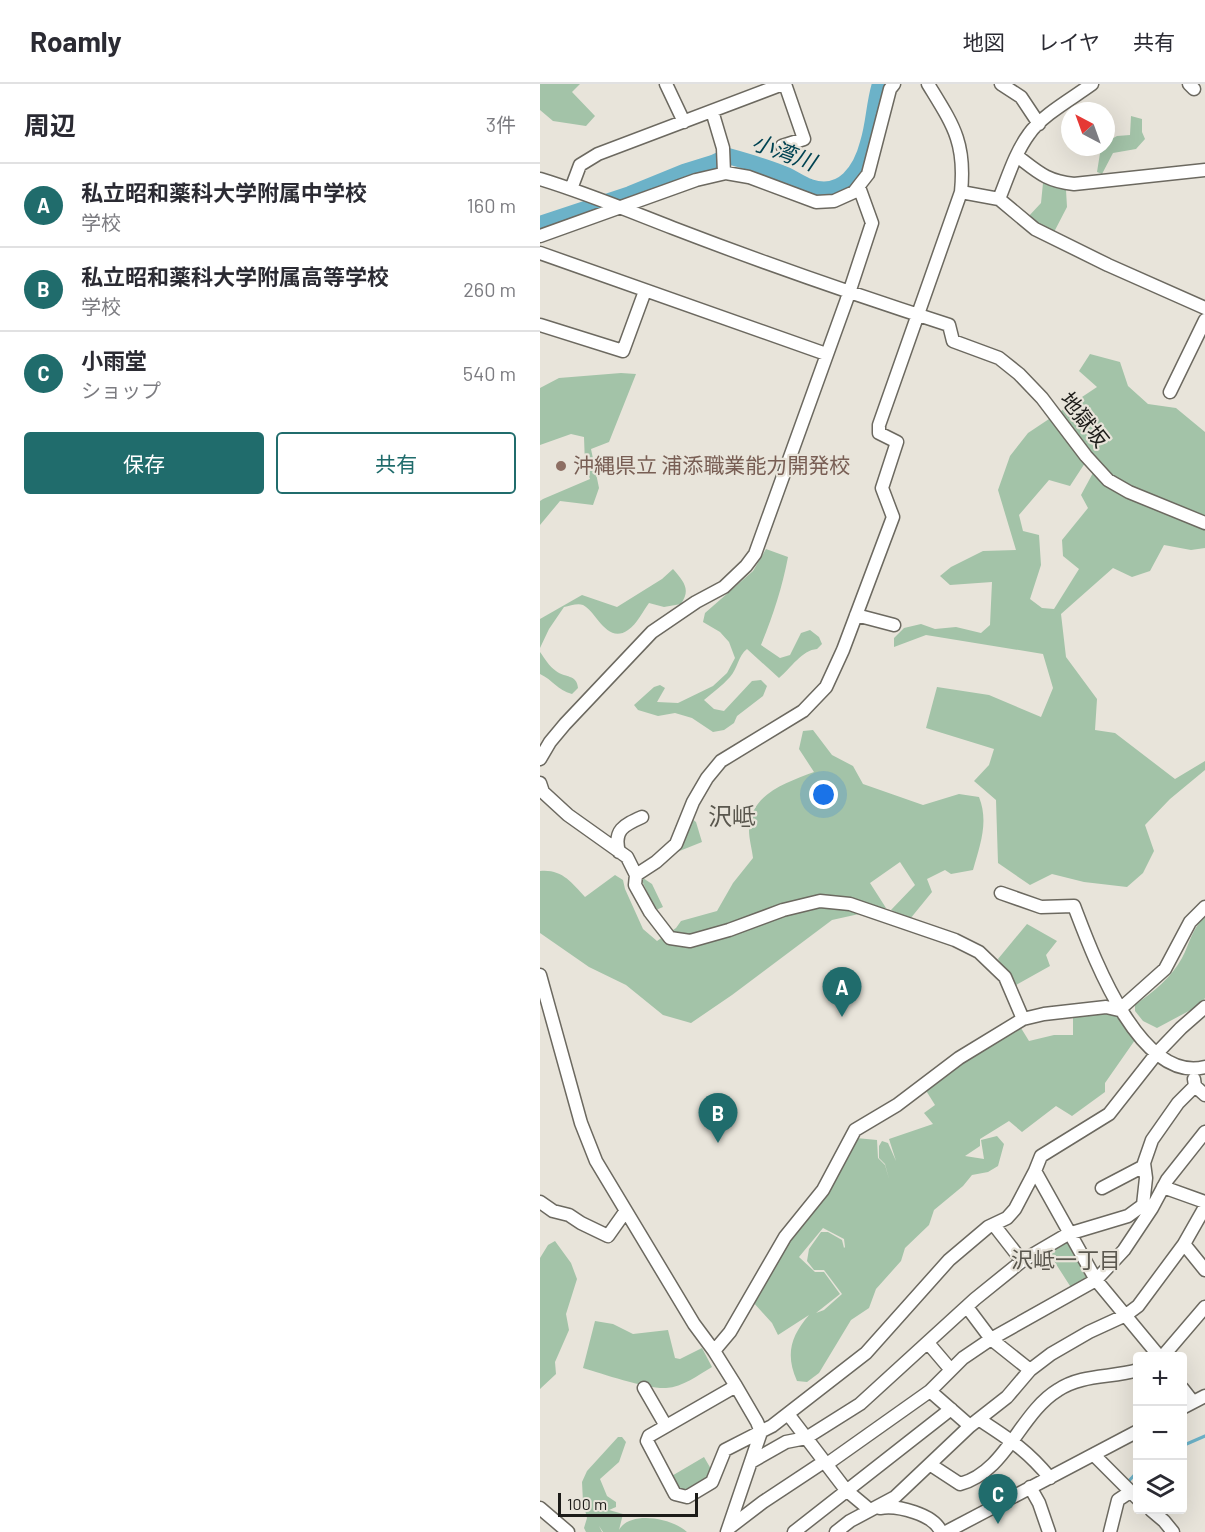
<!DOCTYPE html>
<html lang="ja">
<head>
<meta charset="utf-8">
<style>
  :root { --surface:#fff; --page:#f7f7f7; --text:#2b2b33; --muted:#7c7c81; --line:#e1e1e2; --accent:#206c6c }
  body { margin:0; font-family:Barlow,"Noto Sans JP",sans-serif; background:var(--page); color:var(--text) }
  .controls { position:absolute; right:18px; bottom:18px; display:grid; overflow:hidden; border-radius:6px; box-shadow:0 6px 24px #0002 }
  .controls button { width:54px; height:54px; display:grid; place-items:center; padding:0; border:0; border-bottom:2px solid var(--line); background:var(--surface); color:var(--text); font:30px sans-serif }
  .compass { position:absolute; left:521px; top:18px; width:54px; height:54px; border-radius:50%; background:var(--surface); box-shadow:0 6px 24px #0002; rotate:319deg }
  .scale { position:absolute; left:18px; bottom:15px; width:140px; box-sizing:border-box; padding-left:6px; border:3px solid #1c1b18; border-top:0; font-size:16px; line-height:21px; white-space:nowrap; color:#1c1b18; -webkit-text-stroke:4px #e8e4da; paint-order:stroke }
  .you { position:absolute; left:284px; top:711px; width:21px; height:21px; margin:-15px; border:4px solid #fff; border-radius:50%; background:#1a73e8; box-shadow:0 0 0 9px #1a73e833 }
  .badge { display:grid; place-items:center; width:39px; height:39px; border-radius:50%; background:var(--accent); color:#fff; font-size:20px; font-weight:700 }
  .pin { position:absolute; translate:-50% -50px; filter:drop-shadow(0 2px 3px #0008) }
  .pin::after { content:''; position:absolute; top:32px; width:21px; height:18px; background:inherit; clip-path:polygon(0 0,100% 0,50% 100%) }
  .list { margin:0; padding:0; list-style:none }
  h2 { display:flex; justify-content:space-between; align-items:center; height:78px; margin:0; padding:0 24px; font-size:26px }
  h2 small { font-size:20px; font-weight:400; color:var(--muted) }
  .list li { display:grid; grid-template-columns:39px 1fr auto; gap:18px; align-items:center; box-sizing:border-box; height:84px; padding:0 24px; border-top:2px solid var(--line) }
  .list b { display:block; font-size:22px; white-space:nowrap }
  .list p { margin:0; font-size:20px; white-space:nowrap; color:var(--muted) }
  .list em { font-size:20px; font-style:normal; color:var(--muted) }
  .actions { display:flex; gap:12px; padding:18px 24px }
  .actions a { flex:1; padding:14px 0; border:2px solid var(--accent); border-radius:6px; text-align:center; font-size:21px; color:var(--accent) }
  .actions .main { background:var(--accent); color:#fff }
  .icon { flex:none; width:33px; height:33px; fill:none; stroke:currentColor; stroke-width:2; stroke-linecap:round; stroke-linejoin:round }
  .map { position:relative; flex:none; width:665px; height:1448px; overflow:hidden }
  header { display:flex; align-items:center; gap:36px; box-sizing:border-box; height:84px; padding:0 30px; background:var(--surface); border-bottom:2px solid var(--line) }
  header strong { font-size:28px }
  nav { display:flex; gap:33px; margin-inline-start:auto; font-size:21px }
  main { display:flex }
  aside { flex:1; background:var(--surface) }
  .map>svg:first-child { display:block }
</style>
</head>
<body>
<header>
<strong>Roamly</strong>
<nav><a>地図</a><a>レイヤ</a><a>共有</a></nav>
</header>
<main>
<aside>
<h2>周辺<small>3件</small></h2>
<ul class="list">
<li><span class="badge">A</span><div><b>私立昭和薬科大学附属中学校</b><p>学校</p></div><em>160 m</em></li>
<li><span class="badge">B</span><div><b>私立昭和薬科大学附属高等学校</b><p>学校</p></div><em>260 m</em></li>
<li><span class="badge">C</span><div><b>小雨堂</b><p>ショップ</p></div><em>540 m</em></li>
</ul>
<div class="actions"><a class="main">保存</a><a>共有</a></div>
</aside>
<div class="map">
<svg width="665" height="1448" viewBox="0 0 665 1448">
  <rect width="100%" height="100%" fill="#e8e4da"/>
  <path fill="#a3c3a8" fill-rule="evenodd" d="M0 0H40L32 8 55 32 46 42 13 37 0 26Z
    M591 32 602 35V48L605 55 596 65 573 69 562 90 557 88 561 63H566V58L577 52 590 51Z
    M503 99 526 106 527 123 513 150 497 142 488 133 501 119Z
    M550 270 580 278 588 302 608 320 636 324 665 348V464L651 466 624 461 610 487 592 493 573 484 521 530 526 573 557 615 555 646 575 649 635 695 665 677V686L630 715 605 741 614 767 603 789 587 803 544 798 512 790 490 801 458 779 456 716 434 697 449 681 454 665 386 644 397 603 449 611 501 633 513 604 503 570 386 551 354 563V554L364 544 381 540 395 545 416 543 441 549 450 541 452 498 410 501 400 492 411 483 443 467 476 466 458 406 470 372 488 349 557 303 539 287ZM545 379 554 387 541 411 548 424 522 456 523 472 539 485 514 525 502 524 490 515 501 481 499 451 483 447 479 431 509 396 530 402Z
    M81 289 96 290 69 358 51 365 59 404 53 421 20 417 0 441V417L3 415 50 395 45 381 44 353 31 350 0 361V304L19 294Z
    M226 465 248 473C242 504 233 532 221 561L240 574 250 571 261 549 270 546 279 553 282 560 277 565C262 566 251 584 239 594L207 565C198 572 198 584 190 593 182 602 172 609 164 616L174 625 184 627 212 597 221 596 227 602 223 612 197 632 194 639 184 646 173 648 152 634 135 629 118 632 98 626 94 621 114 603 120 601 125 604 117 618 138 619 173 602 187 589 195 574 189 558 180 548 163 538 165 529 213 487Z
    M133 485C144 498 151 505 141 520L124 523 109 519C103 527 97 540 88 546 67 561 56 527 43 521 37 519 30 522 24 523L9 545 0 564V535L42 511 77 523 122 495Z
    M0 568C5 575 9 582 16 587 25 594 37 590 38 604L32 610C17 606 13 596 0 590Z
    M273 646 292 671 313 682 323 700 383 721 419 710 439 713C449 738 440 761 433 786L411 790 405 786 387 795 392 808 370 835 351 826 375 801 360 778 330 799 346 824 292 836 192 911 151 939 123 931 86 901 49 883 0 849V787C22 785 31 798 45 813L75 791 83 796 85 805 103 845 117 857 136 844 141 837 177 827 193 799 213 774C212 765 209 755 209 746 210 710 245 699 274 688L259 665 263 647Z
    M152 735 156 738 162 758 137 768Z
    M103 794 112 800 123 823 116 826 102 797Z
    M665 833V914L660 921 617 944 603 937 595 927V921C613 908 631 894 642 874 650 859 652 844 665 833Z
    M487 840 517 857 506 871 510 882 476 901 458 875Z
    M556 928 577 931 595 956 565 999V1008L532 1032 516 1022 482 1048 469 1037 440 1055V1062L425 1072 444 1075 441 1056 457 1052 464 1060 458 1082 448 1088 432 1091 423 1102 394 1126 389 1141 365 1164 361 1177 336 1205 329 1224 311 1236 279 1289 267 1298 257 1297C245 1270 251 1252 269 1231L238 1251 232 1239 213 1218 229 1185 316 1054 337 1056 338 1074 345 1081 349 1095 345 1080 339 1074V1062L342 1057 348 1059 356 1077 349 1055 393 1040 384 1029 395 1021 385 1005 453 956 481 944 489 957 514 951H533V931ZM283 1144 304 1155 305 1163 304 1164 302 1156 288 1148H281L269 1165 267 1177 274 1186H284L302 1210 284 1226 276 1229 300 1210 284 1188H275L259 1173Z
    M527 1155 547 1188 546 1196 532 1205 507 1166Z
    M15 1157 31 1179 37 1195 26 1230 29 1246 15 1278 16 1290 0 1305V1174L8 1161Z
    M55 1237 73 1240 93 1250 128 1246 135 1274 140 1275 162 1264 172 1283C158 1291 143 1303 126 1304 107 1305 63 1290 43 1284Z
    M78 1353H82L86 1358 79 1378 60 1395 67 1412 76 1418V1423L69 1426 83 1430 79 1446C90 1426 132 1434 147 1448H63L59 1442 62 1448H46L44 1444 47 1434 43 1418 42 1398 47 1387Z
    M164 1373 171 1385 167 1395 144 1408 137 1405 130 1393Z"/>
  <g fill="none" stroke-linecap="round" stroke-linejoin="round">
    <path stroke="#6cb2c8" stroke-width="3" d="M642 1362 665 1352
      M587 1399 598 1387"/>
    <path stroke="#6cb2c8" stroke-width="16" d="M0 140 90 110 144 88 173 79 188 72C206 77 224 82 241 89 251 92 260 100 270 103 303 114 321 86 328 59 334 40 334 19 340 0"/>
    <defs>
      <path id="minor" d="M126 0 144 38
        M461 0 481 13 499 40
        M649 0 654 5
        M172 27 183 64 184 89
        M242 62 264 55 245 0
        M477 72C498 88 506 97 534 100L665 86
        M0 95C46 109 89 127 133 144 224 179 316 211 409 241L413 257 459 274 479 290 502 314 546 372 568 396 589 408 665 439
        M31 105 40 81 58 70 243 0
        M421 108 459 115 495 145 568 181 665 224
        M459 115C468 93 475 69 489 50 502 31 533 14 552 0
        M0 152 156 96 186 89 209 93 276 118 294 117 314 108 328 90 350 5 354 0
        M0 169 286 270
        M0 241 83 267 105 207
        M630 308 665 236
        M316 531 354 541
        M0 675 10 658 25 640 112 548 156 518 184 503 206 482 215 470 307 215 332 139 319 103
        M0 699 3 708 28 731 87 773 96 791 95 801 110 828 130 854 150 857 189 846 243 826 280 817 310 820 415 856 439 868 465 893 483 935
        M79 768C73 746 84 741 102 733
        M96 791 116 778 136 760 153 718 167 694 181 677 263 627 286 603 303 566 353 433 342 404 357 358 339 349V341L421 108C426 58 413 41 388 0
        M461 809 501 823 534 822C552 869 599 1000 665 983
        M0 891 41 1039 56 1077 154 1240 174 1267 196 1302 217 1338 221 1348 187 1448
        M579 926 625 885 650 838 665 823
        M654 995 655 1002 665 1011
        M623 1103 665 1118
        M562 1104 604 1082
        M0 1118 13 1127 29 1131 41 1139 68 1152 85 1128
        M454 1141 482 1177
        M644 1160 665 1186
        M427 1223 451 1255 490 1286
        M388 1259 411 1286
        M174 1267 190 1248 245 1153 283 1106 315 1046 357 1021 419 974 483 935 504 930 566 923 579 926
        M619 1272 556 1196 495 1087 501 1072 569 1030 617 969 641 944 665 923
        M623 1272 665 1223
        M196 1302 109 1352 107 1357 135 1410 147 1413 172 1398 185 1366 232 1342 326 1269 409 1176 448 1143 467 1134 475 1125 495 1087
        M104 1304 126 1342
        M642 1304 653 1318
        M390 1307 430 1342
        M642 1324 665 1312
        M248 1330 306 1406 330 1426
        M440 1336C469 1355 487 1366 510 1394
        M554 1371 598 1415
        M211 1378 246 1358 266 1354 320 1320 435 1215 482 1177 528 1150 588 1132 603 1121 606 1094 604 1079 612 1056 638 1019 655 1002
        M287 1380 390 1307 423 1274 451 1255 556 1196 584 1166 612 1124 627 1096 665 1048
        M391 1381 420 1400C466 1388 480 1329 518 1306 542 1290 571 1294 598 1286
        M490 1403 499 1419 509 1448
        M0 1424 28 1448
        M340 1424C357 1421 394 1430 401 1448
        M611 1426 624 1437 633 1448
        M189 1444 223 1418 285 1377
        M254 1448 411 1325
        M296 1448 310 1437 355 1413 430 1342 467 1313 490 1286 511 1270 549 1248 586 1231 598 1222 644 1160 665 1123
        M406 1448 598 1347
        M570 1448 578 1416 590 1408"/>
    </defs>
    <use href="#minor" stroke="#6c6960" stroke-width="15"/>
    <use href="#minor" stroke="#fff" stroke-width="12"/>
  </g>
  <circle fill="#8d6e63" stroke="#e8e4da" stroke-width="2" cx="21" cy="382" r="6"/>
  <g text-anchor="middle" stroke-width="4.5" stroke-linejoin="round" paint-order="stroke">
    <g font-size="21" fill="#1c1b18" stroke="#e8e4da">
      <text transform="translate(544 336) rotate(52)" y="7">地獄坂</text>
    </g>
    <g font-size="21" fill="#785e54" stroke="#e8e4da" text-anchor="start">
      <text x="33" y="389">沖縄県立 浦添職業能力開発校</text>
    </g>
    <g font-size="22" font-style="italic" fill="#004352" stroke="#e8e4da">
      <text transform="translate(244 68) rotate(20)" y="8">小湾川</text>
    </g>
    <g font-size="22" fill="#5a574e" stroke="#e8e4da">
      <text x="526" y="1184">沢岻一丁目</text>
    </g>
    <g font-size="24" fill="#5a574e" stroke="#e8e4da">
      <text x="192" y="741">沢岻</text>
    </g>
  </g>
</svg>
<div class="controls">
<button>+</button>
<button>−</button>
<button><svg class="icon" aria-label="layers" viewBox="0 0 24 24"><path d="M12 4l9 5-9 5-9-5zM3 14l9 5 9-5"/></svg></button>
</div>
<svg class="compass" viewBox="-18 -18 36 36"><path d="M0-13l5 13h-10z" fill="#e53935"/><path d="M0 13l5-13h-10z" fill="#7c7c81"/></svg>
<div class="scale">100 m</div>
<div class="you"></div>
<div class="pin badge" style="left:302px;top:933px">A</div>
<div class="pin badge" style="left:178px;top:1059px">B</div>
<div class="pin badge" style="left:458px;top:1440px">C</div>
</div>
</main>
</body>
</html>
